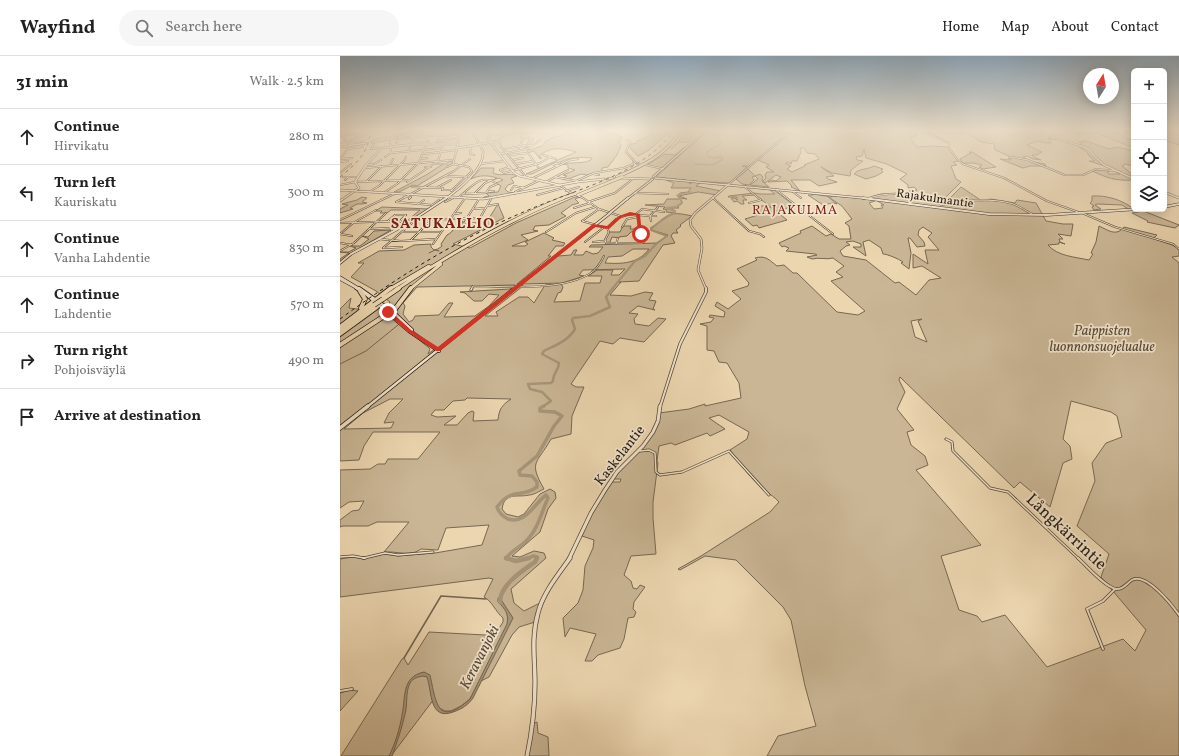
<!DOCTYPE html>
<html lang="en">
<head>
<meta charset="utf-8">
<style>
  :root { --surface:#fff; --page:#f6f6f6; --text:#222; --muted:#767676; --line:#e0e0e0 }
  body { margin:0; font-family:Vollkorn,serif; background:var(--page); color:var(--text) }
  .controls { position:absolute; right:12px; top:12px; display:grid; overflow:hidden; border-radius:6px; box-shadow:0 2px 10px #0003 }
  .controls button { width:36px; height:36px; display:grid; place-items:center; padding:0; border:0; border-bottom:1px solid var(--line); background:var(--surface); color:var(--text); font:20px sans-serif }
  .compass { position:absolute; left:743px; top:12px; width:36px; height:36px; border-radius:50%; background:var(--surface); box-shadow:0 2px 10px #0003; rotate:11deg }
  .stop { position:absolute; width:12px; height:12px; margin:-9px; border:3px solid #d93025; border-radius:50%; background:#fff }
  .stop.end { background:#d93025; border-color:#fff; box-shadow:0 1px 4px #0008 }
  .list { margin:0; padding:0; list-style:none }
  h2 { display:flex; justify-content:space-between; align-items:center; height:52px; margin:0; padding:0 16px; font-size:17px }
  h2 small { font-size:13px; font-weight:400; color:var(--muted) }
  .list li { display:grid; grid-template-columns:26px 1fr auto; gap:12px; align-items:center; box-sizing:border-box; height:56px; padding:0 16px; border-top:1px solid var(--line) }
  .list b { display:block; font-size:15px; white-space:nowrap }
  .list p { margin:0; font-size:13px; white-space:nowrap; color:var(--muted) }
  .list em { font-size:13px; font-style:normal; color:var(--muted) }
  .icon { flex:none; width:22px; height:22px; fill:none; stroke:currentColor; stroke-width:2; stroke-linecap:round; stroke-linejoin:round }
  .map { position:relative; flex:none; width:839px; height:700px; overflow:hidden }
  header { display:flex; align-items:center; gap:24px; box-sizing:border-box; height:56px; padding:0 20px; background:var(--surface); border-bottom:1px solid var(--line) }
  header strong { font-size:19px }
  nav { display:flex; gap:22px; margin-inline-start:auto; font-size:14px }
  .search { width:280px; height:36px; background:var(--page); display:flex; align-items:center; gap:10px; box-sizing:border-box; padding:0 14px; border-radius:22px; color:var(--muted); font-size:15px }
  main { display:flex }
  aside { flex:1; background:var(--surface) }
  .map>svg:first-child { display:block }
</style>
</head>
<body>
<header>
<strong>Wayfind</strong>
<div class="search"><svg class="icon" aria-label="search" viewBox="0 0 24 24"><circle cx="10" cy="10" r="6"/><path d="M15 15l6 6"/></svg>Search here</div>
<nav><a>Home</a><a>Map</a><a>About</a><a>Contact</a></nav>
</header>
<main>
<aside>
<h2>31 min<small>Walk · 2.5 km</small></h2>
<ul class="list">
<li><svg class="icon" aria-label="ahead" viewBox="0 0 24 24"><path d="M12 20V5M6 11l6-6 6 6"/></svg><div><b>Continue</b><p>Hirvikatu</p></div><em>280 m</em></li>
<li><svg class="icon" aria-label="left" viewBox="0 0 24 24"><path d="M17 20v-9H6M10 6l-5 5 5 5"/></svg><div><b>Turn left</b><p>Kauriskatu</p></div><em>300 m</em></li>
<li><svg class="icon" aria-label="ahead" viewBox="0 0 24 24"><path d="M12 20V5M6 11l6-6 6 6"/></svg><div><b>Continue</b><p>Vanha Lahdentie</p></div><em>830 m</em></li>
<li><svg class="icon" aria-label="ahead" viewBox="0 0 24 24"><path d="M12 20V5M6 11l6-6 6 6"/></svg><div><b>Continue</b><p>Lahdentie</p></div><em>570 m</em></li>
<li><svg class="icon" aria-label="right" viewBox="0 0 24 24"><path d="M7 20v-9h11M14 6l5 5-5 5"/></svg><div><b>Turn right</b><p>Pohjoisväylä</p></div><em>490 m</em></li>
<li><svg class="icon" aria-label="arrive" viewBox="0 0 24 24"><path d="M6 21V4h12l-3 4 3 4H6"/></svg><div><b>Arrive at destination</b></div></li>
</ul>
</aside>
<div class="map">
<svg width="839" height="700" viewBox="0 0 839 700">
  <rect width="100%" height="100%" fill="#ecd6b0"/>
  <filter id="stains"><feTurbulence type="fractalNoise" baseFrequency=".005" numOctaves="4"/><feColorMatrix values="0 0 0 0 .2 0 0 0 0 .09 0 0 0 0 .02 0 0 0 .5 -.17"/></filter>
  <radialGradient id="worn" r=".72"><stop offset=".6" stop-color="#630" stop-opacity="0"/><stop offset="1" stop-color="#630" stop-opacity=".3"/></radialGradient>
  <path fill="#cab695" stroke="#766852" fill-rule="evenodd" d="M233 74H264L282 81 279 86 281 90 277 99 268 111 262 112V115L247 119 241 118 226 124 222 123 227 120 223 119 235 114 228 112V109L223 108C232 106 243 108 251 104L252 102C240 101 231 101 220 106L222 108 216 106 192 118H186L236 96C222 92 211 90 199 100L202 102 200 103 194 95 187 97 188 94 183 93 186 91 189 83 180 82 183 76H182L189 77 187 80 194 83 189 89 192 90 186 92 190 94 202 90 206 85 211 83 210 82 221 80 228 75Z
    M312 74H332L309 94 298 100 290 92 291 88 297 87V85L307 81 314 76Z
    M346 74H361L352 81 348 86H339L331 93 341 83Z
    M368 74H460L461 75 458 76 464 77 466 75 471 74 488 75 506 74 514 76 513 78 519 79 518 76 528 77 530 76 525 74H578L577 79 570 82 577 91 592 90 608 91 619 105 613 106 617 109 611 110 616 123 621 126 604 143 571 138 569 135 577 134 574 131 568 132V129L560 123 567 118 547 108 526 102 524 93 522 100 516 101 517 104 523 105 511 114 510 120 492 117 481 111 494 120 486 121 488 123 497 126 479 130 470 124H451L460 135 451 131 452 130 447 125 428 126 432 124 436 125 441 121 436 119 425 127 423 125 426 122 425 119 427 116H434L426 111 429 109 418 104 446 80 452 78 449 77 410 110H402L407 111 390 127 349 125H351L349 127 351 128 352 125 361 126 356 130 381 135 377 139 358 136 339 140 347 143 339 142 337 140 340 137 348 136 351 132H331L334 127 326 124H346L316 121ZM460 92H464L467 97 475 98 479 103 464 109 465 110 452 116 447 113 451 110 446 108 447 106 451 108 452 105H457L461 96Z
    M597 74H712L715 79 708 82 721 84 709 83 711 87H706L698 85 687 89 702 96 698 98V99H692L694 101 701 104 693 103 687 100 683 101 690 105 705 108 706 110H690L683 112 660 103 671 104 669 100 655 94 654 88 641 86 627 77H604Z
    M726 74H764L777 79 781 78 768 74C776 73 784 76 791 76L790 74H794V79L785 78 782 80 794 85V92L754 76 739 79Z
    M828 74H839V89L824 84V80L828 78 824 77V75L834 76Z
    M746 85 769 93 777 91 794 95V113L792 110 786 108 782 110 792 118 788 120 790 121 793 119 791 116 794 115V124C774 125 768 122 752 115L756 114 770 115 767 116 769 118H780L774 115H777L764 109 752 97 757 104 768 111 749 105H755L749 100 747 96 738 90 742 88 739 86Z
    M343 92H345L323 113 307 109 325 98 335 99Z
    M629 96H632L656 111 643 113 639 111 642 109 633 107H623L620 103 631 97Z
    M110 105H112V108L107 110 106 112 77 130 73 129 59 136H54L86 119 103 108H106Z
    M534 110 543 113 541 114 543 116 536 120 526 123 514 118C519 112 527 114 534 110Z
    M141 112H154L153 117C161 121 171 116 177 120L171 122 174 127 168 129 165 133 168 136 174 137 143 143 144 141 149 140 146 137 158 136 161 130 156 127 163 124 159 122 153 124 157 122C148 119 139 119 131 123Z
    M408 113 415 120 420 118 423 121 422 125 429 131 410 129 418 123 415 120 412 121 414 124 409 129 402 128 396 123Z
    M621 131 642 145 651 143 675 147 677 144 696 147 706 165 723 168H733L731 180 718 178 723 183H719L720 186 725 188 719 186V188L708 189C717 200 735 201 749 204L753 198 751 197 756 186 759 170C768 174 776 181 784 171L817 179 814 182 797 177 832 189 839 193V200L832 201 839 207V700H427L438 680 476 670 465 630 451 564 443 551 396 504 365 500 340 514 338 513 361 500 430 456 439 446C435 441 430 439 425 434 411 424 401 408 390 394L407 383 409 376 379 359 369 362 385 373 370 380 367 377 335 389 331 387 319 390 317 405 318 407 313 446V462L316 498 291 500 284 519 291 525 293 532 297 533 300 529 305 531 294 546 293 553 296 556 294 561 288 562 284 583 280 592 258 599 252 605H245L256 578 230 572 225 581 223 562 238 547 243 534 245 510 253 492 254 484 242 480 252 457 272 426H280L281 423H274L275 419C293 400 313 383 319 357L349 353 365 348V350L401 342 399 327 387 307 379 306 374 295 367 294V270L360 268 371 266 374 262 369 261 370 259 384 261 385 256 375 250 377 246 388 253 401 243 392 235 408 230 409 227 397 213 417 204 415 202C426 199 429 204 437 210L444 209 453 217H457L497 256 518 259 525 255 491 225 503 221 496 216 504 210 493 202C486 204 480 201 472 203L467 201 477 199 475 198 446 195 449 192 444 190 442 191 439 187 461 177 460 175 472 170 486 180 491 178 499 183H511L509 170 505 167 512 163 502 150 487 140 497 148 493 147 483 149 468 139H473L472 138 492 141 491 140 533 143 535 145 529 147 534 153 543 152 541 149H544L531 141 541 138H559L562 141H567L565 138H569L574 143H583L582 140 595 142 596 146 600 149 615 150 614 144H608ZM583 171 592 177 588 181 599 194H585L588 208 573 198V212L582 210 601 222 589 224 576 239 559 226 555 227 526 204 503 200 500 195 506 190 510 189 506 186 513 185 521 188V191H513L526 200 523 186 529 184 541 192 543 198C547 198 559 203 563 206L561 207 569 213 571 197 568 182H570L577 191 585 190 584 186 578 179 579 174ZM582 263 578 265 587 286 575 281 571 265ZM560 321 674 432 680 426 710 451 723 407 732 403 730 390 723 383 731 345 771 356 777 360 782 381 766 387 752 407 755 425 737 470 769 498 761 521 806 574 795 595 783 583 707 611 665 559 642 566 637 560 619 554 601 500 641 489 576 414 588 409 585 400 571 389 567 376 574 374 557 353 565 336 559 324Z
    M420 132 434 134 455 150 436 155 447 164 419 172 417 169 413 170 405 163 418 159 413 155 418 154 415 150H425L428 152 431 151 415 139 402 140 407 144H403L404 148H401L397 145 394 146 391 142H395L397 144V141H388L389 140 414 137 421 138H435L430 134Z
    M752 140C767 139 782 144 794 153L790 154 782 149 757 148 755 149 761 153 754 154 752 151 754 150 750 147 752 145Z
    M22 141 27 142 22 146 27 147 22 148H17L10 152 13 153 0 157V153L8 149 2 148 17 144Z
    M235 141H240L235 143 239 147 232 149 221 157 226 160 209 169 195 170 193 174 198 175 181 179 188 184 172 190H185L188 188 185 186 204 177 214 182 212 184 225 187 223 190H216L208 200H211L177 228H182L218 200 231 199 234 194H237L234 199H243L246 195 253 198 258 197 263 191H249L251 189 318 187 328 179 311 174 312 172C317 169 319 165 324 162 332 155 342 158 352 160L340 169 341 170 336 174 338 177H333L331 180 335 187 323 189 299 225 279 226H281L270 239 291 240 305 236 313 237 309 244 316 245 313 253 315 254 298 250 289 257 298 258 294 263 295 268 309 270 318 262 326 263 304 286 280 282 273 288 260 285 231 328 236 331H244L232 360 231 378 211 383C197 408 188 405 204 433 199 435 194 439 189 439 177 442 165 435 162 453L166 458 178 461 184 458 200 438 210 433 215 436 216 442 208 453 200 476 172 500 180 501 194 495 204 497 206 502 171 533 174 547 184 555 202 546 195 566 179 571 172 579 149 621 139 626 130 643 121 650 111 655H105L99 652 94 643 51 700H1L62 603 64 602 68 609 89 576 145 579 156 577 163 566V562C155 555 152 545 144 541L153 523 149 522 0 541V503L13 501 23 503 44 498 58 500 95 497 142 489 149 469 106 472 98 494 81 493C71 501 57 495 44 496L69 466H37L28 470H3L0 471V464L12 455 19 454 24 445 9 446 0 452V414L30 413 38 408H45L48 403H78L100 376H33L24 390 19 404 0 405V253L11 242 9 252 34 255 39 251 42 256V260L51 261 89 292 90 293 88 298 96 292 72 274 48 250 50 246 36 235 11 221 24 207H18L39 195 64 194 74 189 91 188V191L94 194 98 193 102 190 101 188 107 179C114 176 116 167 123 165V168H129L127 172C147 171 148 163 158 148L164 162 113 188 130 192 176 167ZM293 193H309C298 208 282 208 265 207L268 201 282 200ZM285 213 279 219H271L273 214H257L248 220H262L260 227H245L240 245 214 246 218 237 221 236 223 231 221 228 205 229 194 247 188 241H179L156 256 158 260H145L183 230 182 228 222 227 244 220 239 219 243 214ZM175 229 170 233 120 236 125 237 134 245H142L149 238 159 239 149 250 135 260 104 261 113 247H109L99 259 75 260 73 264 69 266 63 258 65 250 63 247 77 231ZM127 342 171 343C162 349 159 353 158 364L133 365 134 356 132 355 128 357 117 369H104L116 360 97 361 91 359 95 354H104L113 345 125 344ZM50 343H63L49 357 44 367 54 366 51 372 4 373 23 357Z
    M327 143H340L342 145V147L337 150 339 152H331L335 155 334 157 326 156 327 154 323 153 325 151 305 149 324 148Z
    M42 151 89 153 70 165 68 164 80 154H51L47 157H40L42 155H35Z
    M796 153H816L801 154 839 169 835 172 807 166 808 165 792 157 799 156Z
    M283 170H291L290 173H299L298 174 291 176 287 180 279 181V182L272 181 270 186 266 187 265 183 269 176H280Z
    M51 174 11 197 0 206V203L9 197 0 196H9L16 192 10 190H20L29 183 22 180 28 181 34 175Z
    M10 634 18 635 0 655V637Z
    M197 666 198 677 208 681 209 700H187L192 668Z"/>
  <path fill="#a7967a" stroke="#726450" d="M158 542H160L173 562 133 642C128 649 122 653 113 656 89 665 92 635 87 621L83 620C78 621 73 622 70 627 65 637 68 648 65 658 62 672 57 686 52 700H49C55 688 60 672 62 659 66 641 61 621 84 616L90 619C96 646 97 672 130 643L167 568C169 557 165 553 158 546Z"/>
  <g fill="none" stroke-linecap="round" stroke-linejoin="round">
    <path stroke="#726450" stroke-width="1" d="M1 75 6 74
      M120 173 126 163
      M89 197 95 194 99 195
      M0 308 26 295 58 269"/>
    <path stroke="#726450" stroke-width="1.5" d="M64 602 101 540 146 543"/>
    <path stroke="#a7967a" stroke-width="1.5" d="M355 108 373 109 383 103 381 101 373 102 368 100 367 96 381 87 377 83 380 74
      M341 143 337 139 351 136"/>
    <path stroke="#a7967a" stroke-width="2" d="M272 233 295 205 305 200 317 187 327 180 311 174V172C321 166 323 161 335 157V155L326 152 337 151 342 147 340 142"/>
    <path stroke="#a7967a" stroke-width="2.5" d="M202 351 211 345 202 336 190 333 188 328 211 327 213 325C213 316 219 314 219 307L202 298 204 295C216 289 228 285 235 273L232 264 233 262 250 260 270 251 266 241 273 232"/>
    <path stroke="#a7967a" stroke-width="3.5" d="M167 503 166 502C172 494 181 491 187 484 198 473 202 455 208 442L206 439C194 448 185 469 168 463 162 460 159 457 157 451 174 430 180 443 197 431V426L192 420 180 419 179 415 197 400 214 370 222 360 215 356 200 355V352L204 350
      M186 503 193 500 197 501 196 503"/>
    <path stroke="#a7967a" stroke-width="4.5" d="M166 502 176 505 189 502
      M160 546C160 529 182 515 195 506L197 502"/>
    <defs>
      <path id="pedestrian" d="M0 87 6 86"/>
      <path id="minor-far2" d="M163 74V79L159 84 161 91 186 121
        M582 74 609 87V92L617 103 623 108 664 122 707 145 738 156
        M47 76 48 74
        M115 76 119 79 118 88
        M54 77 58 74
        M824 77 839 78
        M156 79 163 78
        M1 80 11 89
        M2 80 18 77
        M105 80 117 78
        M162 80 187 74
        M445 80 470 74H507
        M15 83 19 74
        M98 83 101 74
        M35 84 70 77
        M287 84 290 86 286 96 296 107
        M8 86 23 80
        M97 86 119 82
        M56 87 58 83 99 79 105 80 98 105 67 126
        M10 88 22 85
        M34 88 31 93 50 91
        M86 88 88 84
        M131 90 130 98 134 99
        M7 93 23 91
        M164 93 187 89 192 90
        M178 94 183 83
        M68 95 71 89
        M51 97 102 92
        M83 98 117 94
        M160 98 187 93 200 84
        M169 99 188 97 198 111
        M203 99 216 103
        M45 101 51 97 50 84
        M669 102 672 101 688 104 725 119H743L756 113 776 115
        M0 103 10 90
        M0 103 12 102
        M81 103 87 102
        M173 104 183 102
        M0 106 8 105
        M95 108H102
        M140 108 165 105
        M176 108 193 105
        M212 108 218 110
        M297 108H302
        M26 109 34 108 41 104
        M50 109 53 103
        M306 109 324 113
        M85 111H91
        M107 111 113 108
        M170 111 160 114 164 117 200 107 210 101
        M24 112 113 104
        M0 117 11 108
        M253 118 259 119
        M105 120 127 121
        M3 121H18
        M215 121 236 125
        M191 123 230 104 238 103
        M5 124 8 121
        M27 125 42 110
        M15 126 69 124
        M206 126 228 114
        M237 126 236 125 254 117 284 112 293 108V106
        M389 128 444 81 447 74
        M0 129 15 126
        M220 129 229 136 243 142 259 153 280 160
        M406 130 405 131 421 144 409 147
        M72 131 103 132 102 134H112
        M98 131 111 124
        M435 133 493 178
        M171 134 174 130 184 132
        M0 135H7
        M111 135 132 115 129 111 113 108 117 92
        M226 135 239 131
        M452 135 461 142
        M29 136 39 130 64 105 66 101
        M45 136 57 128 79 106 86 88
        M147 136 154 135
        M135 137 145 127 152 124
        M295 137 328 138
        M123 138 146 137 150 131 157 128
        M175 138V136L198 125
        M197 139 223 132
        M64 141H71L69 143
        M119 141C131 132 140 117 156 127
        M373 142 409 175 420 178 424 181
        M529 142C557 133 578 141 605 144 628 146 651 141 673 148 679 150 686 155 692 158
        M99 144 92 149 56 146 114 115 130 103
        M105 146 113 142
        M248 146 275 137 294 122
        M78 148 84 144
        M147 150 158 148
        M234 152 250 147
        M133 153 146 152
        M259 153 242 165 267 172
        M742 157 775 171 833 188 839 193
        M114 158 121 157
        M296 158 302 153 324 156
        M287 159H298L299 175 306 182 303 187H266L265 184 269 176 267 172 276 163Z
        M298 159 310 160
        M310 160H316
        M127 162 139 143
        M0 164 54 138
        M80 164 140 162
        M48 165 55 159H66L61 164
        M311 165 310 160 318 151
        M0 167 61 165
        M129 168 137 167 151 143
        M282 171 287 163 298 161
        M29 173 52 172 61 165
        M62 176H100
        M206 176 236 157 255 151
        M0 178 13 167 36 154
        M0 178 12 180
        M39 183 61 185 96 183
        M71 184 92 163
        M245 186 263 172
        M253 186 265 185
        M0 187 12 189
        M93 188 125 142
        M276 188 278 182
        M62 191 43 192 72 167
        M0 195 14 187 46 157
        M131 233 133 230C168 230 221 236 251 217 257 213 261 206 264 200"/>
      <path id="minor-far1" d="M131 234 132 232
        M606 383 612 386 613 395 650 432 668 436 739 503
        M300 395 309 394 315 397 316 416 320 419 342 416 389 395 429 439
        M0 501 13 500 24 502 45 497 58 499 93 496"/>
      <path id="minor" d="M23 502H25
        M738 502C747 510 765 531 776 533 783 534 787 527 792 524 806 516 832 549 839 559
        M763 593 747 553 763 545 775 533
        M0 635 12 633"/>
      <path id="tertiary-far3" d="M69 74 74 82 72 88
        M151 74 148 83 174 117 180 120 219 129
        M713 74 718 83 744 91 751 95 754 100 764 109 794 123
        M0 78 24 74
        M50 91 75 88H118L117 92 159 85
        M281 122 310 123
        M267 123 273 122
        M0 134 143 143 237 126 264 123
        M824 136 839 142
        M0 145 19 132 15 126 26 109 41 93
        M366 233 358 214 362 192 361 183 351 170 350 164 355 157 389 128"/>
      <path id="tertiary-far2" d="M320 351 340 288 366 236V232"/>
      <path id="tertiary-far1" d="M229 503 251 457 265 434 277 416 303 390 313 376 318 365 320 350"/>
      <path id="tertiary" d="M187 700C192 676 195 651 195 627 195 603 191 582 198 557 203 537 218 519 230 502"/>
      <path id="secondary-far3" d="M32 86 97 74
        M0 91 26 87
        M313 121 366 74
        M315 122 532 143
        M105 143C118 134 145 113 143 95L132 74
        M287 143 313 123"/>
      <path id="secondary-far2" d="M523 142 649 158 707 159 799 153
        M824 151 839 148
        M271 156 288 142
        M0 207 11 198 65 169 106 142
        M0 221 20 233
        M0 223 18 233
        M174 233 269 158"/>
      <path id="secondary-far1" d="M16 232 27 239 69 275 99 295
        M19 232 53 256 72 274
        M27 351 175 232"/>
      <path id="secondary" d="M0 372 28 350"/>
      <path id="motorway-far2" d="M277 121C302 110 327 99 341 74
        M238 139 277 123
        M220 143 231 139"/>
      <path id="motorway-far1" d="M50 233 89 210
        M57 233C110 198 164 166 223 142
        M70 233 101 208"/>
      <path id="motorway" d="M20 235 25 243 21 252
        M43 243 59 232
        M0 271 51 232
        M0 274 34 249
        M0 278 37 251
        M0 289 55 253 71 232"/>
    </defs>
    <use href="#pedestrian" stroke="#544838" stroke-width="2"/>
    <use href="#minor-far2" stroke="#544838" stroke-width="2"/>
    <use href="#minor-far1" stroke="#544838" stroke-width="3"/>
    <use href="#minor" stroke="#544838" stroke-width="3.5"/>
    <use href="#tertiary-far3" stroke="#544838" stroke-width="2.5"/>
    <use href="#tertiary-far2" stroke="#544838" stroke-width="3.5"/>
    <use href="#tertiary-far1" stroke="#544838" stroke-width="4.5"/>
    <use href="#tertiary" stroke="#544838" stroke-width="5"/>
    <use href="#secondary-far3" stroke="#221910" stroke-width="2.5"/>
    <use href="#secondary-far2" stroke="#221910" stroke-width="3"/>
    <use href="#secondary-far1" stroke="#221910" stroke-width="4"/>
    <use href="#secondary" stroke="#221910" stroke-width="5"/>
    <use href="#motorway-far2" stroke="#221910" stroke-width="3.5"/>
    <use href="#motorway-far1" stroke="#221910" stroke-width="4"/>
    <use href="#motorway" stroke="#221910" stroke-width="5.5"/>
    <use href="#pedestrian" stroke="#f3e4cc" stroke-width="1"/>
    <use href="#minor-far2" stroke="#f3e4cc" stroke-width="1"/>
    <use href="#minor-far1" stroke="#f3e4cc" stroke-width="1.5"/>
    <use href="#minor" stroke="#f3e4cc" stroke-width="2"/>
    <use href="#tertiary-far3" stroke="#f3e4cc" stroke-width="1.5"/>
    <use href="#tertiary-far2" stroke="#f3e4cc" stroke-width="2"/>
    <use href="#tertiary-far1" stroke="#f3e4cc" stroke-width="3"/>
    <use href="#tertiary" stroke="#f3e4cc" stroke-width="3.5"/>
    <use href="#secondary-far3" stroke="#f3e4cc" stroke-width="1.5"/>
    <use href="#secondary-far2" stroke="#f3e4cc" stroke-width="2"/>
    <use href="#secondary-far1" stroke="#f3e4cc" stroke-width="2.5"/>
    <use href="#secondary" stroke="#f3e4cc" stroke-width="3.5"/>
    <use href="#motorway-far2" stroke="#ecd6b0" stroke-width="2.5"/>
    <use href="#motorway-far1" stroke="#ecd6b0" stroke-width="3"/>
    <use href="#motorway" stroke="#ecd6b0" stroke-width="4"/>
    <path stroke="#221910" stroke-width="1" stroke-dasharray="3.5 3.5" stroke-linecap="butt" d="M0 121C16 108 30 96 30 74
      M0 263C48 228 96 197 150 171 172 161 194 151 216 143 260 126 306 112 335 74"/>
    <defs>
      <path id="secondary-bridge" d="M269 158 271 156"/>
      <path id="motorway-bridge-far1" d="M277 123 282 121
        M231 139 235 138"/>
      <path id="motorway-bridge" d="M34 249 43 243"/>
    </defs>
    <use href="#secondary-bridge" stroke="#221910" stroke-width="3" stroke-linecap="butt"/>
    <use href="#motorway-bridge-far1" stroke="#221910" stroke-width="3.5" stroke-linecap="butt"/>
    <use href="#motorway-bridge" stroke="#221910" stroke-width="5.5" stroke-linecap="butt"/>
    <use href="#secondary-bridge" stroke="#f3e4cc" stroke-width="2"/>
    <use href="#motorway-bridge-far1" stroke="#ecd6b0" stroke-width="2.5"/>
    <use href="#motorway-bridge" stroke="#ecd6b0" stroke-width="4"/>
  </g>
  <linearGradient id="sky" x2="0" y2="1"><stop stop-color="#8ea8bc"/><stop offset="0.43" stop-color="#f6eddb"/><stop offset="1" stop-color="#f6eddb" stop-opacity="0"/></linearGradient>
  <rect width="839" height="172" fill="url(#sky)"/>
  <path fill="#d93025" d="M290 156 300 158 302 179 299 178 296 159 282 161 269 173 255 171 100 295H96L68 276 45 256 50 255 71 274 98 291 253 168 267 170 279 160Z"/>
  <g text-anchor="middle" stroke-width="3.5" stroke-linejoin="round" paint-order="stroke">
    <g font-size="12" fill="#221910" stroke="#f3e4cc">
      <text transform="translate(595 142) rotate(8)" y="4">Rajakulmantie</text>
    </g>
    <g font-size="13" letter-spacing="1" fill="#7a1f14" stroke="#f3e4cc">
      <text x="455" y="158">RAJAKULMA</text>
    </g>
    <g font-size="14" font-style="italic" fill="#544838" stroke="#f3e4cc">
      <text x="762" y="279">Paippisten<tspan x="762" dy="16">luonnonsuojelualue</tspan></text>
    </g>
    <g font-size="14" fill="#221910" stroke="#f3e4cc">
      <text transform="translate(279 399) rotate(-52)" y="5">Kaskelantie</text>
    </g>
    <g font-size="15" font-weight="bold" letter-spacing="1" fill="#7a1f14" stroke="#f3e4cc">
      <text x="103" y="172">SATUKALLIO</text>
    </g>
    <g font-size="15" font-style="italic" fill="#574b3a" stroke="#f3e4cc">
      <text transform="translate(139 601) rotate(-63)" y="5">Keravanjoki</text>
    </g>
    <g font-size="17" fill="#221910" stroke="#f3e4cc">
      <text transform="translate(727 475) rotate(43)" y="6">Långkärrintie</text>
    </g>
  </g>
  <rect width="100%" height="100%" filter="url(#stains)"/>
  <rect width="100%" height="100%" fill="url(#worn)"/>
</svg>
<div class="controls">
<button>+</button>
<button>−</button>
<button><svg class="icon" aria-label="locate" viewBox="0 0 24 24"><circle cx="12" cy="12" r="6"/><path d="M12 2v4M12 18v4M2 12h4M18 12h4"/></svg></button>
<button><svg class="icon" aria-label="layers" viewBox="0 0 24 24"><path d="M12 4l9 5-9 5-9-5zM3 14l9 5 9-5"/></svg></button>
</div>
<svg class="compass" viewBox="-18 -18 36 36"><path d="M0-13l5 13h-10z" fill="#e53935"/><path d="M0 13l5-13h-10z" fill="#767676"/></svg>
<div class="stop" style="left:301px;top:178px"></div>
<div class="stop end" style="left:48px;top:256px"></div>
</div>
</main>
</body>
</html>
